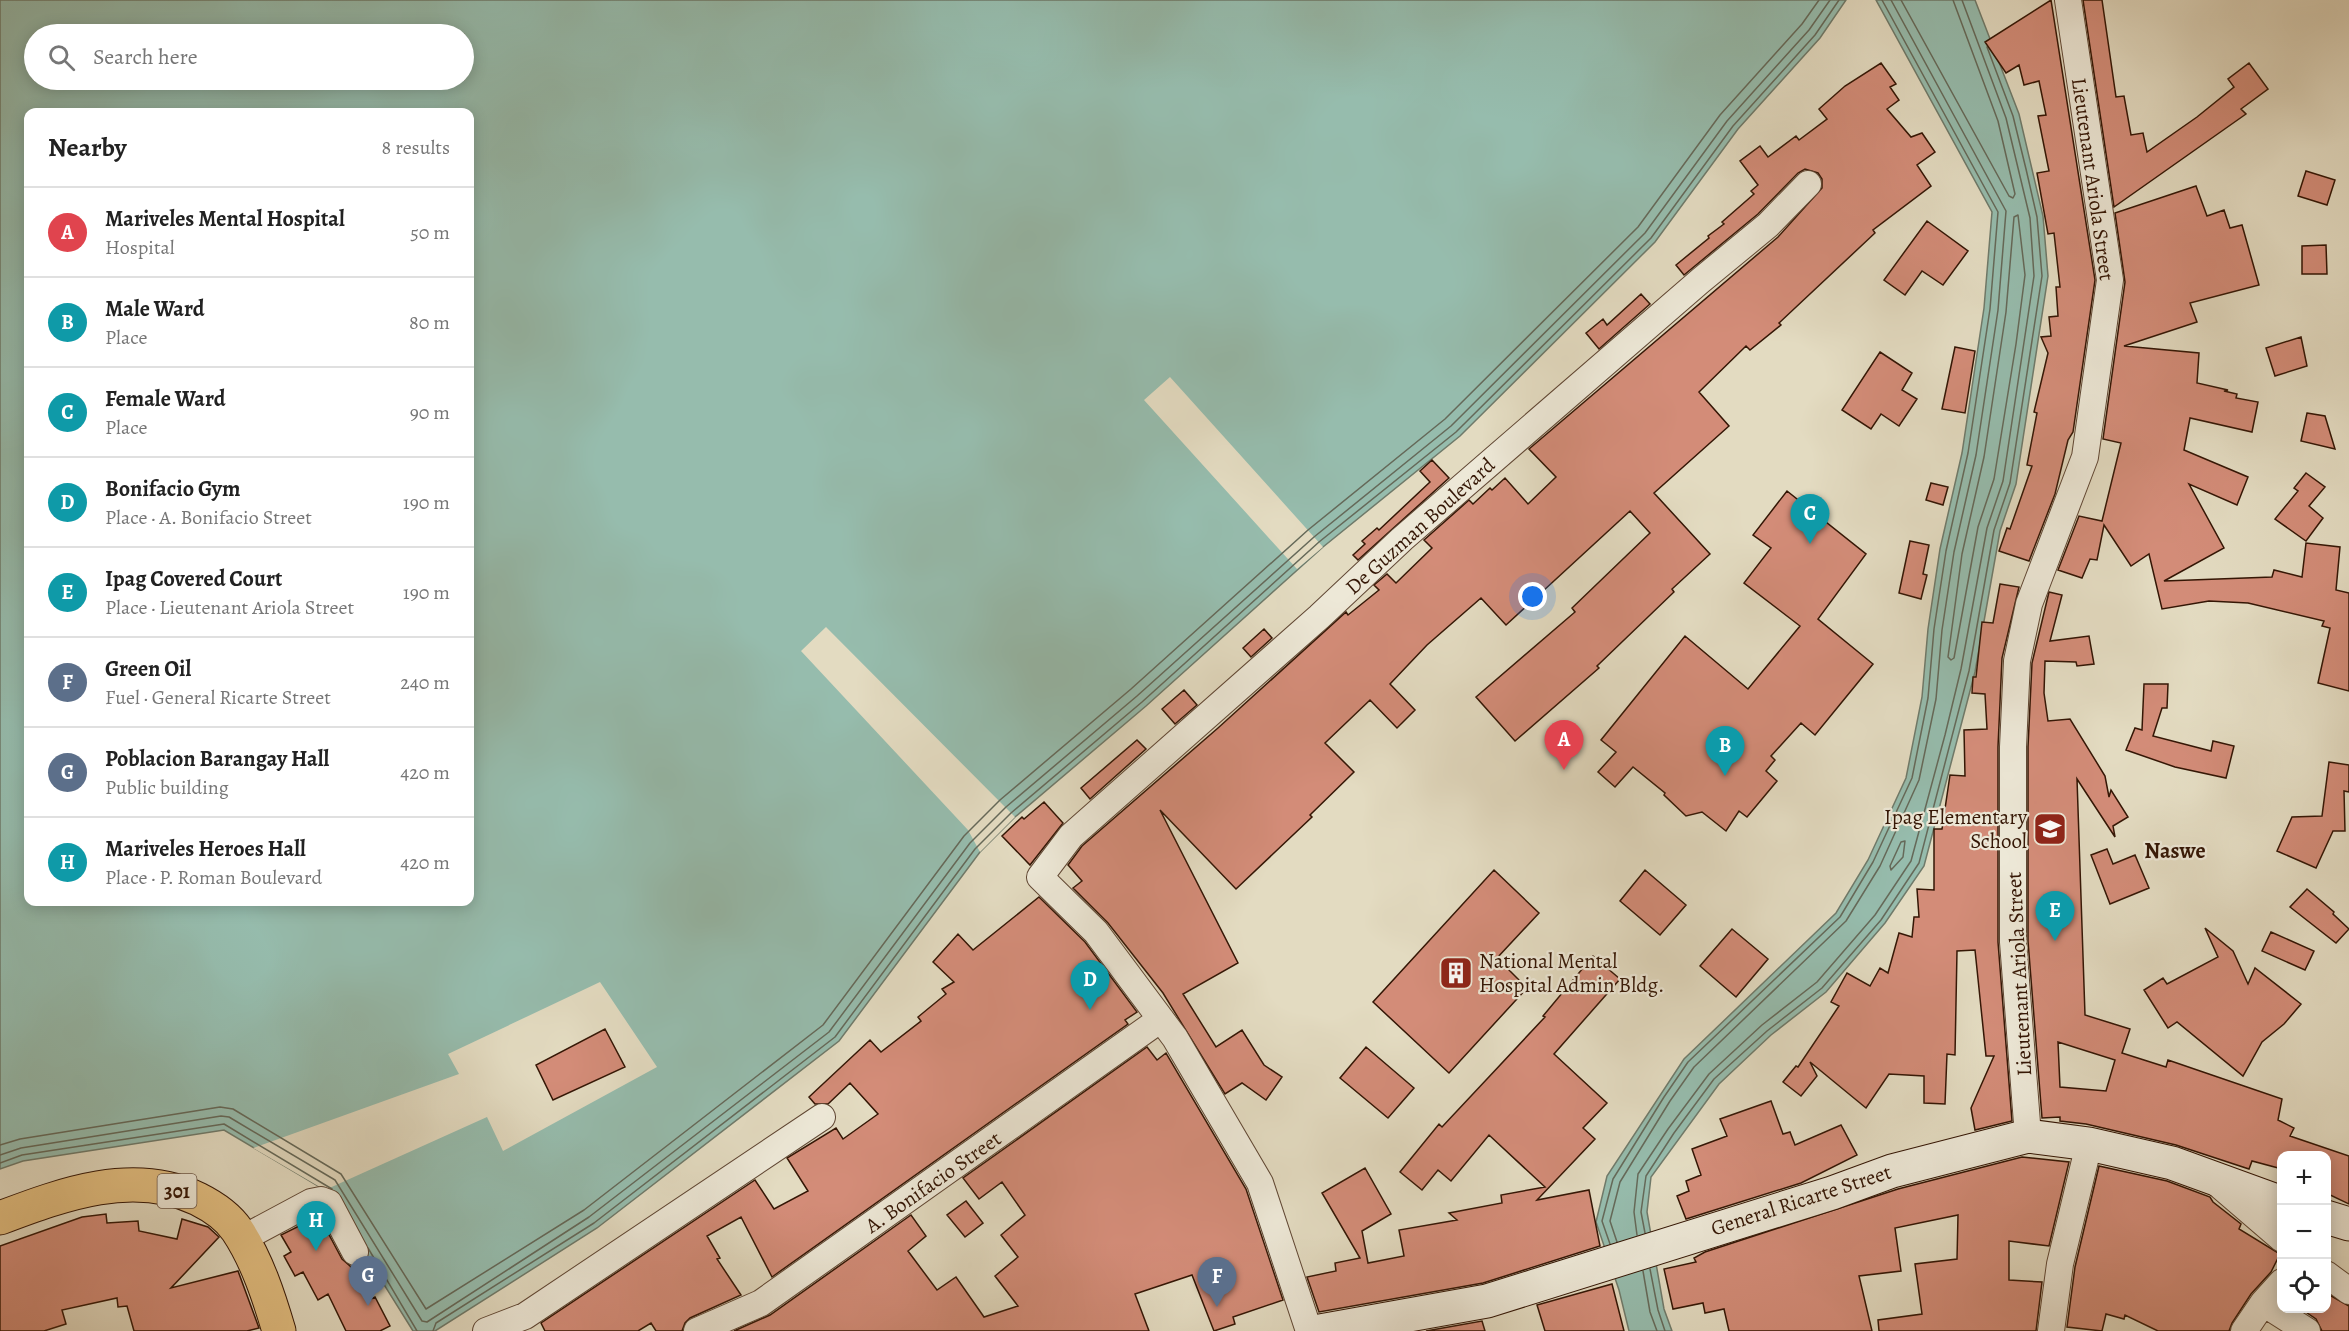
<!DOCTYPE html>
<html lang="en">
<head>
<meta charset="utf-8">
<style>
  :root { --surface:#fff; --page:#f2f2f2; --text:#222; --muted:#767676; --line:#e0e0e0; --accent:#8f2418 }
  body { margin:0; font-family:Alegreya,serif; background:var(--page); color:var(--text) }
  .controls { position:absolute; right:18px; bottom:18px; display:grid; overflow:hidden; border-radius:12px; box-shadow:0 3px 15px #0003 }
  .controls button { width:54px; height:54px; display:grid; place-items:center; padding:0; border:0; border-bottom:2px solid var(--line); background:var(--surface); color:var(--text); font:30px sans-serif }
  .you { position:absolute; left:1533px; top:597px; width:21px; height:21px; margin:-15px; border:4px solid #fff; border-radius:50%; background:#1a73e8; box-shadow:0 0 0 9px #1a73e833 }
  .badge { display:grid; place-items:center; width:39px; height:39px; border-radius:50%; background:var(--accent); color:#fff; font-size:20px; font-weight:700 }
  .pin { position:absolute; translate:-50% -50px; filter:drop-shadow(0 2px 3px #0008) }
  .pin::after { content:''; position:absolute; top:32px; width:21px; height:18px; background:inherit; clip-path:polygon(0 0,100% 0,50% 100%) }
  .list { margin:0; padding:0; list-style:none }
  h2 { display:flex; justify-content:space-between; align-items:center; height:78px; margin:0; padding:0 24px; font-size:26px }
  h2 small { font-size:20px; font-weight:400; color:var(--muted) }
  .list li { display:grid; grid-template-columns:39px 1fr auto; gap:18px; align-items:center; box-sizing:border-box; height:90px; padding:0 24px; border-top:2px solid var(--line) }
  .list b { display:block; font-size:22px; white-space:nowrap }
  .list p { margin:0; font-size:20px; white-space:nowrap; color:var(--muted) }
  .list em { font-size:20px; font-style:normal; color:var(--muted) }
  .icon { flex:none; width:33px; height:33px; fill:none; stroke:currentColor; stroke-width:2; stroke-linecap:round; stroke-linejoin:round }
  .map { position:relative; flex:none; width:2349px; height:1331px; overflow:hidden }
  .search { position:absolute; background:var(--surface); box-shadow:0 3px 15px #0003; left:24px; top:24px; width:450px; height:66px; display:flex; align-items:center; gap:15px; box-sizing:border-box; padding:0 21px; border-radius:33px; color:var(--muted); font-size:22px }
  .panel { position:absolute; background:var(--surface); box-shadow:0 3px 15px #0003; left:24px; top:108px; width:450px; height:798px; border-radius:12px }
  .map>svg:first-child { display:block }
</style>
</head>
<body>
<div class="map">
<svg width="2349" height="1331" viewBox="0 0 2349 1331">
  <rect width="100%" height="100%" fill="#e3dbc1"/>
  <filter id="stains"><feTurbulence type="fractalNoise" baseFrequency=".00333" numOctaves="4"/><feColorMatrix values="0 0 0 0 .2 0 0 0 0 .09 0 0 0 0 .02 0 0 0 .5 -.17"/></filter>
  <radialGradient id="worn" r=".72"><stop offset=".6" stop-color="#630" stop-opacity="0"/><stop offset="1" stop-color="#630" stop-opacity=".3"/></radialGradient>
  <path fill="#96bcad" stroke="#6f7a6a" stroke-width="1.5" fill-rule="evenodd" d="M0 0H1846L1820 38 1738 129 1655 242 1460 436 1323 547 1146 706 1015 817 980 852 839 1041 597 1228 435 1331H413L325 1190 224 1130 23 1161 0 1169ZM34 34H464V80H34ZM28 112H470V902H28Z
    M1876 0H1975L2019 114 2043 216 2048 276 2016 484 2000 531 1975 672 1924 866 1885 923 1826 992 1771 1035 1719 1084 1651 1177 1647 1212 1664 1309 1672 1331H1629L1619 1290 1596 1222 1607 1176 1684 1059 1836 913 1868 860 1906 778 1922 697 1928 629 1940 549 1962 453 1984 308 1992 212Z"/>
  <path fill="#e3dbc1" d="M1170 377 1323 547 1297 569 1144 400Z
    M826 627 1015 817 980 852 968 830 801 651Z
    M600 982 657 1067 503 1151 487 1117 325 1190 253 1148 459 1074 448 1054Z"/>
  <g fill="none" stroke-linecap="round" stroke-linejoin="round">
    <path stroke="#656959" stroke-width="1.5" d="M1901 0 2009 196 2013 198 2015 194 1998 121 1953 0
      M2018 215 2025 275 2016 344 1994 479 1978 527 1954 658 1951 660 1948 657 1962 554 1984 457 2006 312 2014 217Z
      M1905 841 1903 857 1891 870 1890 866 1901 842Z
      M0 1145 20 1139 220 1107 233 1109 341 1174 426 1309 584 1210 823 1025 964 836 1000 800 1131 689 1308 530 1445 419 1638 227 1720 115 1802 24 1819 0
      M0 1155 21 1148 221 1116 229 1117 335 1180 422 1321 427 1322 589 1217 829 1032 970 843 1006 807 1137 696 1314 537 1451 426 1645 233 1727 121 1809 30 1830 0
      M0 1163 22 1155 224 1124 332 1189
      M1645 1233 1641 1212 1646 1176 1674 1133 1714 1079 1767 1031 1822 988 1881 920 1919 863 1969 671 1994 530 2010 483 2042 276 2037 217 2026 169 2013 116 1987 47
      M1637 1235 1634 1212 1638 1174 1668 1129 1709 1074 1762 1025 1817 982 1875 915 1911 861 1945 735 1961 669 1987 528 2003 481 2034 276 2030 218 2006 118 1962 0
      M1617 1242 1610 1221 1620 1182 1670 1101 1694 1067 1846 921 1880 866 1919 780 1936 699 1942 630 1954 552 1976 455 1998 310 2006 211 1891 0
      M1610 1244 1602 1221 1613 1179 1664 1097 1688 1062 1840 917 1873 862 1912 778 1928 698 1934 629 1946 551 1968 453 1990 309 1998 212 1882 0
      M368 1248 417 1331
      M1650 1269 1658 1310 1665 1331
      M1643 1271 1650 1312 1657 1331
      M433 1331 436 1323 594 1223 835 1037 975 849 1011 813 1142 702 1319 542 1456 432 1651 238 1733 126 1815 35 1839 0"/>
  </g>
  <path fill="#d38c78" stroke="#341605" stroke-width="1.5" fill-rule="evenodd" d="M2051 0 2095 280 2073 432 2068 440 2055 494 2029 561 1999 551 2007 528 2010 529 2032 466 2027 465 2037 413 2034 412 2048 353 2041 337 2051 336 2049 317 2058 316 2056 287H2060L2054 233 2048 234 2037 173 2049 171 2038 116 2046 115 2039 81 2024 85 2019 65 2006 73 1985 42Z
    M2083 0H2102L2116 97 2124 96 2131 135 2143 133 2147 152 2197 117 2234 87 2228 79 2249 63 2268 89 2241 109 2246 114 2114 207Z
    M1881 63 1896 84 1890 87 1899 100 1887 109 1911 137 1922 133 1935 152 1917 165 1931 186 1873 230 1875 233 1779 323 1781 325 1750 350 1746 346 1699 392 1729 426 1654 493 1710 554 1672 589 1674 592 1597 666 1599 668 1515 741 1476 697 1575 612 1572 608 1650 533 1630 511 1506 625 1481 598 1427 645 1390 684 1415 710 1397 728 1370 700 1325 743 1354 772 1310 815 1312 817 1236 889 1160 810 1238 963 1183 994 1216 1047 1242 1030 1264 1065 1282 1077 1266 1100 1242 1083 1225 1094 1163 993 1108 923 1073 888 1082 881 1068 865 1082 846 1218 728 1346 612 1348 615 1379 590 1374 585 1387 574 1396 583 1432 548 1424 540 1469 500 1473 504 1490 488 1492 490 1505 478 1528 504 1556 477 1529 449 1778 237 1822 188V179L1818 173 1805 169 1798 173 1758 214 1684 275 1676 265 1709 238 1708 236 1724 224 1722 222 1754 194 1751 191 1758 185 1740 161 1760 146 1768 157 1796 136 1799 140 1827 119 1819 109 1845 86Z
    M2306 171 2335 180 2327 205 2298 196Z
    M2196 186 2207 216 2224 210 2230 228 2242 225 2259 285 2190 303 2197 322 2124 346 2199 353 2197 383 2228 390 2224 391 2237 394 2236 398 2258 402 2252 432 2190 418 2184 450 2248 477 2237 505 2189 484 2224 548 2164 581 2272 577 2274 570 2302 577 2306 543 2340 547 2336 590 2349 593V691L2318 683 2330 628 2322 626 2324 621 2248 603 2209 601 2162 609 2149 554 2131 566 2104 525 2097 560 2090 559 2082 578 2058 570 2079 516 2102 521 2121 443 2103 439 2125 282 2115 213Z
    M1927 221 1968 251 1943 285 1922 271 1905 295 1884 280Z
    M2326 245 2327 274H2302V246Z
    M1641 294 1650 304 1599 349 1586 333 1603 319 1607 325Z
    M2301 337 2307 366 2275 376 2266 348Z
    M1955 347 1975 351 1965 413 1942 409Z
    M1880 352 1912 373 1902 390 1917 399 1899 426 1881 414 1871 429 1842 410Z
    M2307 413 2325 416 2335 449 2301 441Z
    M1432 460 1449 478 1358 560 1353 555 1365 544 1362 541 1377 528 1379 530 1430 482 1420 471Z
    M2306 473 2325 487 2309 506 2323 518 2306 541 2275 519 2298 491 2294 488Z
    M1931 483 1948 487 1943 505 1926 500Z
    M1787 491 1866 554 1818 619 1873 664 1815 735 1801 723 1771 756 1775 760 1766 771 1777 781 1747 817 1739 811 1726 831 1702 812 1686 816 1664 795 1665 793 1633 767 1615 787 1598 772 1616 752 1601 740 1685 636 1748 689 1800 626 1744 583 1771 548 1753 535Z
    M1910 541 1929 545 1923 574 1927 575 1921 599 1899 593Z
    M2000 584 2019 587 2002 658 1998 747V942L2012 1121 1975 1130 1971 1108 1994 1056H1986L1975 950 1957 951 1955 1055 1947 1054 1945 1104 1924 1103V1076L1889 1074 1866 1108 1810 1062 1817 1076 1801 1096 1783 1082 1796 1066 1798 1067 1839 1006 1831 1002 1847 973 1870 986 1880 968 1888 973 1899 933 1912 937 1914 917H1919L1917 889 1934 890V829H1942L1950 775 1965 776 1964 730 1987 729 1985 694 1972 693 1973 677H1976L1982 622 1993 623Z
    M2049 592 2062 595 2050 641 2089 636 2094 664 2077 666 2076 662 2045 661 2044 693 2048 721 2070 719 2105 776 2109 797 2111 790 2128 817 2113 826 2115 837 2077 779 2085 1015 2130 1029 2122 1053 2166 1067 2168 1060 2282 1099 2278 1120 2294 1128 2290 1136 2349 1156V1204L2326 1193V1155H2282V1169L2252 1161 2249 1169 2176 1145 2086 1124 2060 1121V1117L2042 1118 2028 941V747L2032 663ZM2058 1042 2115 1060 2106 1091 2060 1087Z
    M1264 629 1272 638 1251 657 1243 648Z
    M2144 684H2168L2167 708H2162L2153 736 2211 751 2213 741 2234 746 2226 778 2175 767 2126 750 2135 728 2142 730Z
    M1184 690 1197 705 1175 724 1162 709Z
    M1137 740 1146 749 1090 799 1081 788Z
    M2329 762 2349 765V792L2344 791 2345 831H2333L2316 868 2277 851 2292 817 2322 816Z
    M1044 802 1063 823 1030 865 1002 836 1022 817 1024 819Z
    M2107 849 2113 864 2135 855 2149 888 2110 904 2091 855Z
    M1494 870 1539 913 1497 958 1527 988 1449 1073 1373 1002Z
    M1645 870 1686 905 1660 935 1620 901Z
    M2307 889 2334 912 2333 914 2349 929 2336 943 2290 907Z
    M1039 897 1085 942 1137 1012 1125 1020 1128 1024 772 1277 741 1217 707 1236 720 1258 717 1259 741 1295 690 1318 685 1323 682 1331H656L651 1323 638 1331H545L541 1323 755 1180 774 1209 808 1191 787 1158 836 1128 843 1139 878 1114 850 1083 828 1104H815L809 1097 870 1040 881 1052 921 1021 918 1017 946 994 942 989 954 982 933 962 958 934 973 950Z
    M2205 928 2233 951 2248 984 2255 968 2301 1004 2284 1024 2262 1042 2243 1076 2177 1022 2168 1028 2144 990 2163 978 2167 984 2218 957Z
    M1732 929 1768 959 1736 997 1700 966Z
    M2271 932 2314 951 2305 970 2262 951Z
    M1593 956 1620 979 1554 1054 1607 1103 1583 1128 1595 1139 1537 1200 1589 1190 1600 1246 1483 1283 1319 1312 1307 1277 1336 1271 1335 1263 1360 1258 1322 1193 1365 1168 1391 1214 1362 1231 1368 1263 1404 1256 1399 1230 1457 1220 1449 1213 1502 1203 1501 1195 1545 1187 1489 1135 1451 1181 1438 1170 1422 1190 1400 1172 1439 1124 1442 1127 1545 1017 1543 1016Z
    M605 1029 625 1067 553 1100 536 1065Z
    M1147 1047 1157 1060 1166 1053 1246 1189 1283 1300 1233 1317 1235 1324 1214 1331 1192 1275 1135 1294 1149 1331H734L770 1315 911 1215 926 1236 908 1251 937 1290 956 1277 984 1317 1018 1306 995 1276 1018 1257 1001 1235 1025 1215 1002 1182 979 1199 963 1178Z
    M1366 1047 1414 1088 1388 1118 1340 1078Z
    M1771 1101 1783 1134 1790 1132 1795 1145 1841 1125 1857 1155 1801 1183 1686 1219 1677 1196 1689 1191 1686 1181 1701 1175 1692 1149 1727 1136 1720 1119Z
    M2022 1157 2069 1162 2049 1246 2009 1241V1280L2042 1282 2036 1331H1879L1878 1320 1922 1314 1915 1264 1957 1259 1958 1215 1895 1228 1901 1271 1859 1276 1872 1331H1729L1724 1309 1705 1313 1703 1303 1673 1309 1664 1269 1696 1262 1694 1258 1705 1252 1898 1189Z
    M2099 1166 2167 1181 2210 1197 2213 1202 2241 1224 2239 1229 2280 1254 2271 1272 2251 1294 2232 1323 2229 1331H2158L2125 1315 2124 1319 2106 1314 2102 1331 2067 1327 2075 1267Z
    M966 1201 983 1223 965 1237 947 1215Z
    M106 1214 107 1223 138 1221 139 1231 177 1239 182 1219 208 1227 219 1237 171 1288 238 1271 259 1328 247 1331H134L127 1306 118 1307 117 1298 62 1310 66 1324 44 1331H0V1246L82 1217Z
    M319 1216 342 1259 350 1266 369 1300 375 1297 390 1326 380 1331H346L328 1294 318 1300 303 1272 295 1276 284 1256 291 1252 281 1235Z
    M1612 1284 1624 1331H1545L1537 1305Z
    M2326 1293 2349 1306V1331H2322L2316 1319 2300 1308H2326Z
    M1482 1321 1485 1331H1426Z"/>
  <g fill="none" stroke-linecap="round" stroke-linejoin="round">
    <defs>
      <path id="minor" d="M2028 1136 2013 942V747L2017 661 2029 604 2085 457 2110 280 2068 0
        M2218 1184 2282 1239
        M242 1239 311 1202 321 1200 329 1203 355 1252
        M2326 1274 2349 1291
        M2263 1303 2307 1331
        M486 1331 525 1316 822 1117
        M697 1331 761 1303 1161 1019
        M1309 1331 1260 1183 1175 1038 1096 932 1040 877 1071 836 1319 617 1402 539 1700 281 1768 225 1808 184
        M2051 1331 2060 1264 2089 1144
        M2244 1331 2263 1303 2282 1282"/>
      <path id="secondary" d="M2326 1217 2349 1224
        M1320 1331 1487 1301 1832 1193 1892 1171 2028 1136 2089 1144 2172 1163 2282 1203"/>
      <path id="primary" d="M0 1218C63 1194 134 1168 198 1199 212 1206 228 1217 237 1230 257 1260 269 1297 279 1331"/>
    </defs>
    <use href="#minor" stroke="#604734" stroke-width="28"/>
    <use href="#secondary" stroke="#341605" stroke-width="35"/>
    <use href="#primary" stroke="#341605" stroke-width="35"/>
    <use href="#minor" stroke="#ede8d7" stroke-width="26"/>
    <use href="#secondary" stroke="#ede8d7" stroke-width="33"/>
    <use href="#primary" stroke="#e2be80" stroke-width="33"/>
  </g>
  <defs>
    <symbol id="school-square" viewBox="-11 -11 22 22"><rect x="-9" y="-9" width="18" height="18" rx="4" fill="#8f2418" stroke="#ede8d7"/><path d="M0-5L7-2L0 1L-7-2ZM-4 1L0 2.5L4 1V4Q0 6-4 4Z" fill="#fff"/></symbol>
    <symbol id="building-square" viewBox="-11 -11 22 22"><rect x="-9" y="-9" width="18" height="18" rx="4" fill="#8f2418" stroke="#ede8d7"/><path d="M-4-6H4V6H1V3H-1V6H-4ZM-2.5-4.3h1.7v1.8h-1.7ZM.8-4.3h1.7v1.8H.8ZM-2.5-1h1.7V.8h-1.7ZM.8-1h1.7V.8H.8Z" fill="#fff"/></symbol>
  </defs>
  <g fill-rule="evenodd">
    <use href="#school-square" x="2031" y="810" width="38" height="38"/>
    <use href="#building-square" x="1437" y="954" width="38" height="38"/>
  </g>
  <g text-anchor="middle" stroke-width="4.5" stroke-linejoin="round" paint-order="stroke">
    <rect fill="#ede8d7" stroke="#6c5544" stroke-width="1.5" x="157.5" y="1174" width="39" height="34" rx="4.5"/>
    <g font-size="20" font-weight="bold" fill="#341605">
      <text x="177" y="1198">301</text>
    </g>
    <g font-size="21" fill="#341605" stroke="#ede8d7">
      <text transform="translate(2093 179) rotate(82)" y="7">Lieutenant Ariola Street</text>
      <text transform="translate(1420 526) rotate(-42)" y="7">De Guzman Boulevard</text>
      <text transform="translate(2019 974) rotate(-93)" y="7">Lieutenant Ariola Street</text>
      <text transform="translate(933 1182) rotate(-35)" y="7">A. Bonifacio Street</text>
      <text transform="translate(1801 1200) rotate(-18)" y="7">General Ricarte Street</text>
    </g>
    <g font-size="21" fill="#341605" stroke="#ede8d7" text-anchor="end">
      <text x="2027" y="824">Ipag Elementary<tspan x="2027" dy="24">School</tspan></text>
      <text x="1479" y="968" text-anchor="start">National Mental<tspan x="1479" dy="24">Hospital Admin Bldg.</tspan></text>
    </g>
    <g font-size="22" font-weight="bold" fill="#341605" stroke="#ede8d7">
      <text x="2175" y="858">Naswe</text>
    </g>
  </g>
  <rect width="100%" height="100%" filter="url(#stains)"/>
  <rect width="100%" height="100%" fill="url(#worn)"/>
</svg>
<div class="controls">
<button>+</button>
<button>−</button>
<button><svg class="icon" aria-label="locate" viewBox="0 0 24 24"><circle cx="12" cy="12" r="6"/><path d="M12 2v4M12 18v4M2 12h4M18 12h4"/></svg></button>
</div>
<div class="you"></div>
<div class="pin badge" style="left:1564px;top:770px;background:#e0444e">A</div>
<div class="pin badge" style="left:1725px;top:776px;background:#0f9aa8">B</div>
<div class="pin badge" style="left:1810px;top:544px;background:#0f9aa8">C</div>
<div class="pin badge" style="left:1090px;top:1010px;background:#0f9aa8">D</div>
<div class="pin badge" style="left:2055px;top:941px;background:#0f9aa8">E</div>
<div class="pin badge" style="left:1217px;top:1307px;background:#5c6f8a">F</div>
<div class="pin badge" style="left:368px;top:1306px;background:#5c6f8a">G</div>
<div class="pin badge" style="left:316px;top:1251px;background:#0f9aa8">H</div>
<div class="search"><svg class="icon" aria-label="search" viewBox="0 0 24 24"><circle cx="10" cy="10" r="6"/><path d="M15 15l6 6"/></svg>Search here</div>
<section class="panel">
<h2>Nearby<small>8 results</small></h2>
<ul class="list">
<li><span class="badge" style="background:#e0444e">A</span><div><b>Mariveles Mental Hospital</b><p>Hospital</p></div><em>50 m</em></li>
<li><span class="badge" style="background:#0f9aa8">B</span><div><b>Male Ward</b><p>Place</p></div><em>80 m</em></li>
<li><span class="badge" style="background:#0f9aa8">C</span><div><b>Female Ward</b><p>Place</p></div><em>90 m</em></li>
<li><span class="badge" style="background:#0f9aa8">D</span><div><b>Bonifacio Gym</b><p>Place · A. Bonifacio Street</p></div><em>190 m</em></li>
<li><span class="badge" style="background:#0f9aa8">E</span><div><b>Ipag Covered Court</b><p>Place · Lieutenant Ariola Street</p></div><em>190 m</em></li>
<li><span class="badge" style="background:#5c6f8a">F</span><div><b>Green Oil</b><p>Fuel · General Ricarte Street</p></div><em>240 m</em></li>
<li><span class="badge" style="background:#5c6f8a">G</span><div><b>Poblacion Barangay Hall</b><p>Public building</p></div><em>420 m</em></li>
<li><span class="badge" style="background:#0f9aa8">H</span><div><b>Mariveles Heroes Hall</b><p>Place · P. Roman Boulevard</p></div><em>420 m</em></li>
</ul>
</section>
</div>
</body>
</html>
